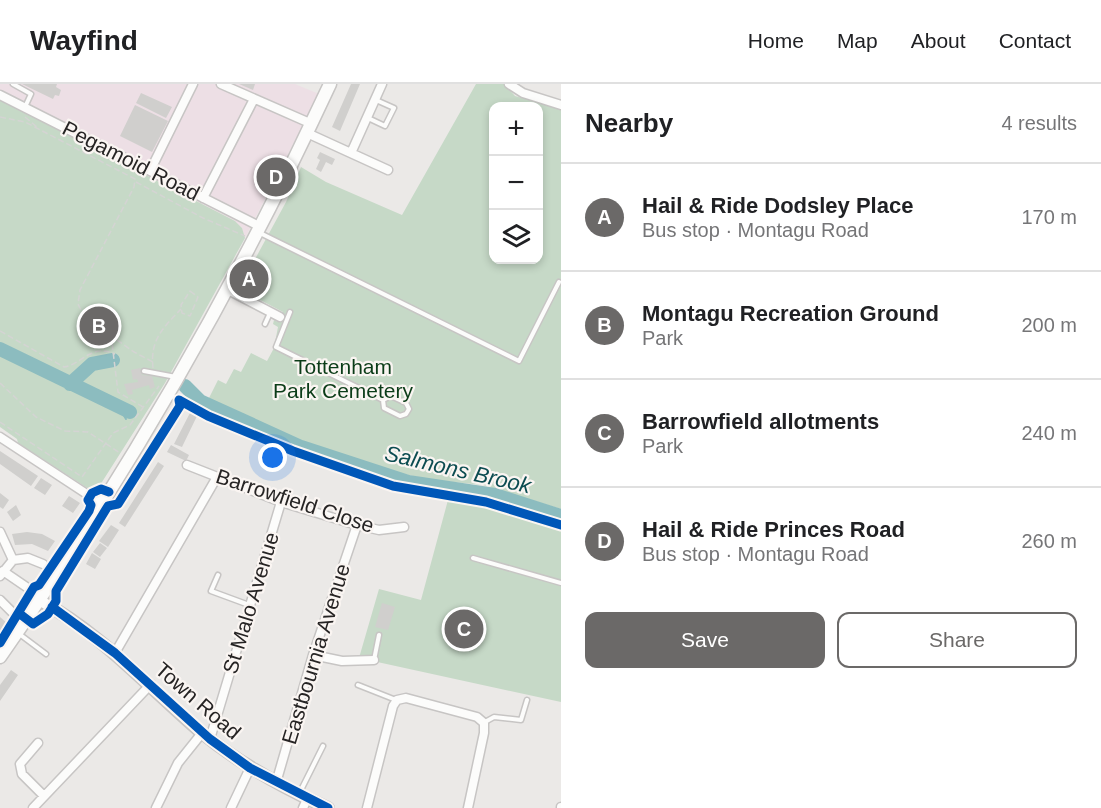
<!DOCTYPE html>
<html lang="en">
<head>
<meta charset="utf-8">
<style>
  :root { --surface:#fff; --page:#f2f2f2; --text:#202124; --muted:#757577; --line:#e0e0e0; --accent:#6b6968 }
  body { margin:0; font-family:Arial,sans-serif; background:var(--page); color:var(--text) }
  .controls { position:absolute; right:18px; top:18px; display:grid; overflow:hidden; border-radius:12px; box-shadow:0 3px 9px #0003 }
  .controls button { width:54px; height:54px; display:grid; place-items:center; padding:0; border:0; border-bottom:2px solid var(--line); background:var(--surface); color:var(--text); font:30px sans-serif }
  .you { position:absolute; left:273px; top:374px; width:21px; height:21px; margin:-15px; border:4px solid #fff; border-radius:50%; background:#1a73e8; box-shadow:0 0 0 9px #1a73e833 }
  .badge { display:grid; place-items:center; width:39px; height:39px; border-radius:50%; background:var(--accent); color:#fff; font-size:20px; font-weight:700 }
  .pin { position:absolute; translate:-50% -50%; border:3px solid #fff; box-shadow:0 2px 6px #0006 }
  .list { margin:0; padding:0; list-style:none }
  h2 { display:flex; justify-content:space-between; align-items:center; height:78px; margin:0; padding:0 24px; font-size:26px }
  h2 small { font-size:20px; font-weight:400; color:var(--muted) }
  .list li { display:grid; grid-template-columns:39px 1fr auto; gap:18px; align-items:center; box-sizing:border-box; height:108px; padding:0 24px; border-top:2px solid var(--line) }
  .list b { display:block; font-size:22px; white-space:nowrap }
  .list p { margin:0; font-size:20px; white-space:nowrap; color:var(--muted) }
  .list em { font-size:20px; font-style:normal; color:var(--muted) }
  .actions { display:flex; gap:12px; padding:18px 24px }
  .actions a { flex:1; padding:14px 0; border:2px solid var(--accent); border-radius:12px; text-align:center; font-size:21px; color:var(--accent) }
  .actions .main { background:var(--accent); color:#fff }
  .icon { flex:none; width:33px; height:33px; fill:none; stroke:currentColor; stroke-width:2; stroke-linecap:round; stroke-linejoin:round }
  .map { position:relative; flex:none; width:561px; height:724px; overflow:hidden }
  header { display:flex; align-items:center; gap:36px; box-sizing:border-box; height:84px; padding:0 30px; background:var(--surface); border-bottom:2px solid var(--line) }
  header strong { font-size:28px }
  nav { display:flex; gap:33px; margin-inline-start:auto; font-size:21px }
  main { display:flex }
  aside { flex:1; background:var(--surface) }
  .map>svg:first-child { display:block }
</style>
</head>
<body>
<header>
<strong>Wayfind</strong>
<nav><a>Home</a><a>Map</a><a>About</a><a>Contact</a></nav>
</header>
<main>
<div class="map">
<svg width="561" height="724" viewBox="0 0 561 724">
  <rect width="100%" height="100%" fill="#ebe9e7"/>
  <path fill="#eddfe5" d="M0 0H295L319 10 245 154 242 144 235 137 0 16Z"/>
  <path fill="#c6d9c7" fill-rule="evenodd" d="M476 0H504L515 12 561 25V425L483 401 432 396 399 389 397 393 375 383 303 362 207 318 218 296 226 300 234 285 241 288 251 269 267 277 274 264 278 243 273 240 274 236 278 238 283 228 247 209 241 201 286 118 301 83 326 98 402 131ZM494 22H538V176H494Z
    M0 16 235 137 242 144 245 154 165 299 95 409 18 359 17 355 0 343Z
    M448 416 471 418 561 444V618L359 574 379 505 421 516Z"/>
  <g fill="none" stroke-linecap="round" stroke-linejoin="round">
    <path stroke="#8cbcbf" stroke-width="2" d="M120 325 126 335"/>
    <path stroke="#8cbcbf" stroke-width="14" d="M0 265 130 328
      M70 300 92 280 113 276
      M185 302 200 317 301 363 408 398 495 411 561 432"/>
  </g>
  <path fill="#d0cfcd" d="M22 0H57L56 3 61 6 59 12 55 11 53 15Z
    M239 0H255L253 6Z
    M351 0H360L340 47 332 43Z
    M141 9 172 23 166 34 136 19Z
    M135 21 168 37 152 68 120 52Z
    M320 68 335 75 332 81 326 78 321 88 316 85 320 76 317 74Z
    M140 284 142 291 152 292 155 303 150 305 149 301 132 306 133 310 128 311 124 300 138 298 137 295 133 296 131 286Z
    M191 327 198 330 182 363 174 360Z
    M171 361 189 371 186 377 167 368Z
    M0 367 38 392 31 402 0 380Z
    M158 378 164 382 125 443 119 439Z
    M41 394 52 401 45 411 34 404Z
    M0 409 9 416 3 425 0 423Z
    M69 412 80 419 73 429 62 422Z
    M16 421 21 431 13 437 7 428Z
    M111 441 119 446 108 463 99 457Z
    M27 448 42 450 55 457 48 467 32 460 15 461 12 450Z
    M100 459 107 464 100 473 93 468Z
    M92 469 101 475 95 485 86 480Z
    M382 519 395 523 388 546 375 543Z
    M0 533 7 539 0 549Z
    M11 586 18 591 0 617V601Z"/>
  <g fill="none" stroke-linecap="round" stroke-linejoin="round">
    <defs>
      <path id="service" d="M13 0 31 10 25 23
        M368 34 385 42 394 24 376 16
        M260 149 519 277 559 198
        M290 228 276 263 383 316
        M265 240 270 229
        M144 287 176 293
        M391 312 406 319 409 325 406 330 400 332 384 324 383 316Z
        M103 420 112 423 118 420 180 322 179 316 170 311
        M473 474 561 499
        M218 491 211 507 249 521
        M18 549 46 570
        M374 576 379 551
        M358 601 396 616
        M485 638 494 633 521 636 527 616
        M299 710 323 662"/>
      <path id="minor" d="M221 0 312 40
        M509 0 523 9 561 21
        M0 11 261 143
        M307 49 388 86
        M351 69 382 0
        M150 87 193 0
        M203 114 254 15
        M228 206 280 233
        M0 353 102 420
        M187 381 281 418 357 441 379 446 404 443
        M0 448 13 476
        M3 487 41 513
        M0 492 13 476 28 474 43 480
        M0 516 12 528
        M115 569 217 393
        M313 571 342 577 374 576
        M210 655 281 418
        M38 659 20 680 22 690 44 712
        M276 699 313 571 357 441
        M33 724 151 600
        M156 724 178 679 202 649
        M231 724 250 684
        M303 724 307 715
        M367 724 393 622 397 616 406 614 477 633 484 639V649L468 724
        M561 724V723"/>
      <path id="tertiary" d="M39 516C102 550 148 603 202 649 240 680 284 704 328 724"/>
      <path id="secondary" d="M0 573C127 392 237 200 330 0"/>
    </defs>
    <use href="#service" stroke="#c7c5c4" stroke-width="7"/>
    <use href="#minor" stroke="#c7c5c4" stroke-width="11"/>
    <use href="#tertiary" stroke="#c7c5c4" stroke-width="14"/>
    <use href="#secondary" stroke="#c7c5c4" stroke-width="15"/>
    <path stroke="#d4d4d3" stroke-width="1.5" stroke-dasharray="6 3" stroke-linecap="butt" d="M0 33 25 38 135 95 134 103 80 206 78 220 84 232 134 268 153 278
      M25 33 37 43
      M136 98 203 134 245 152
      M190 207 198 213 190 232 182 229 181 221Z
      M0 247 64 283C83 280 91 259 115 270
      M111 251 118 308 143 323
      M153 284C150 256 162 245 181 225
      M0 299 36 333 65 347 88 348 120 369
      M0 338 82 393 113 349 130 341 159 302"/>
    <use href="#service" stroke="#fcfcfb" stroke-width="4"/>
    <use href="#minor" stroke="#fcfcfb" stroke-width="8"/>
    <use href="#tertiary" stroke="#fcfcfb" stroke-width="10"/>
    <use href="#secondary" stroke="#fcfcfb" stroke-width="12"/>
    <defs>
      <path id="cycleway" d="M52 523 115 569 210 655 250 684 328 724
        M20 530 33 540 48 530 56 517V507L108 422 118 420 180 322 179 316 208 332 293 367 393 402 486 418 561 441
        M0 559 34 503 39 501 89 427 91 421 88 416 92 409 101 405 109 408"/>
    </defs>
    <use href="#cycleway" stroke="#faf5f2" stroke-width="13"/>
    <use href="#cycleway" stroke="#0057b8" stroke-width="9"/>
  </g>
  <g text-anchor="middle" stroke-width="4.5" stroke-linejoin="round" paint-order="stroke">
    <g font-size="21" fill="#262424" stroke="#faf5f2">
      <text transform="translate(131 77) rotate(27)" y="7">Pegamoid Road</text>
      <text transform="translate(295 417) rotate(18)" y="7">Barrowfield Close</text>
      <text transform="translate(251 519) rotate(-73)" y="7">St Malo Avenue</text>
      <text transform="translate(316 570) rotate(-73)" y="7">Eastbournia Avenue</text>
      <text transform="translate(198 617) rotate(41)" y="7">Town Road</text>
    </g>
    <g font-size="21" fill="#0b3c18" stroke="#faf5f2">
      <text x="343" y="290">Tottenham<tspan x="343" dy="24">Park Cemetery</tspan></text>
    </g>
    <g font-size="22" font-style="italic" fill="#0c4c51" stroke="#faf5f2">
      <text transform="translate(458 385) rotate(13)" y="8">Salmons Brook</text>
    </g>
  </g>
</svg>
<div class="controls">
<button>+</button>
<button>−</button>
<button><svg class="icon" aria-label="layers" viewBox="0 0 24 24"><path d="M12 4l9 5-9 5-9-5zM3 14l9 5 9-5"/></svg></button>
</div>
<div class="you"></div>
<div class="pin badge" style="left:249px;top:195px">A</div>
<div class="pin badge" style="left:99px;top:242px">B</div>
<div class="pin badge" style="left:464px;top:545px">C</div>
<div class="pin badge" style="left:276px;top:93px">D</div>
</div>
<aside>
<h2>Nearby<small>4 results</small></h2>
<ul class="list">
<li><span class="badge">A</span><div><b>Hail &amp; Ride Dodsley Place</b><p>Bus stop · Montagu Road</p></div><em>170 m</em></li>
<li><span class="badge">B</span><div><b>Montagu Recreation Ground</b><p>Park</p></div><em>200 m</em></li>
<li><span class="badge">C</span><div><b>Barrowfield allotments</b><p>Park</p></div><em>240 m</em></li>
<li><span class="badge">D</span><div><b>Hail &amp; Ride Princes Road</b><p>Bus stop · Montagu Road</p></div><em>260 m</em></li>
</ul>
<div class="actions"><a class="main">Save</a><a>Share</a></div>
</aside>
</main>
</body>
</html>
